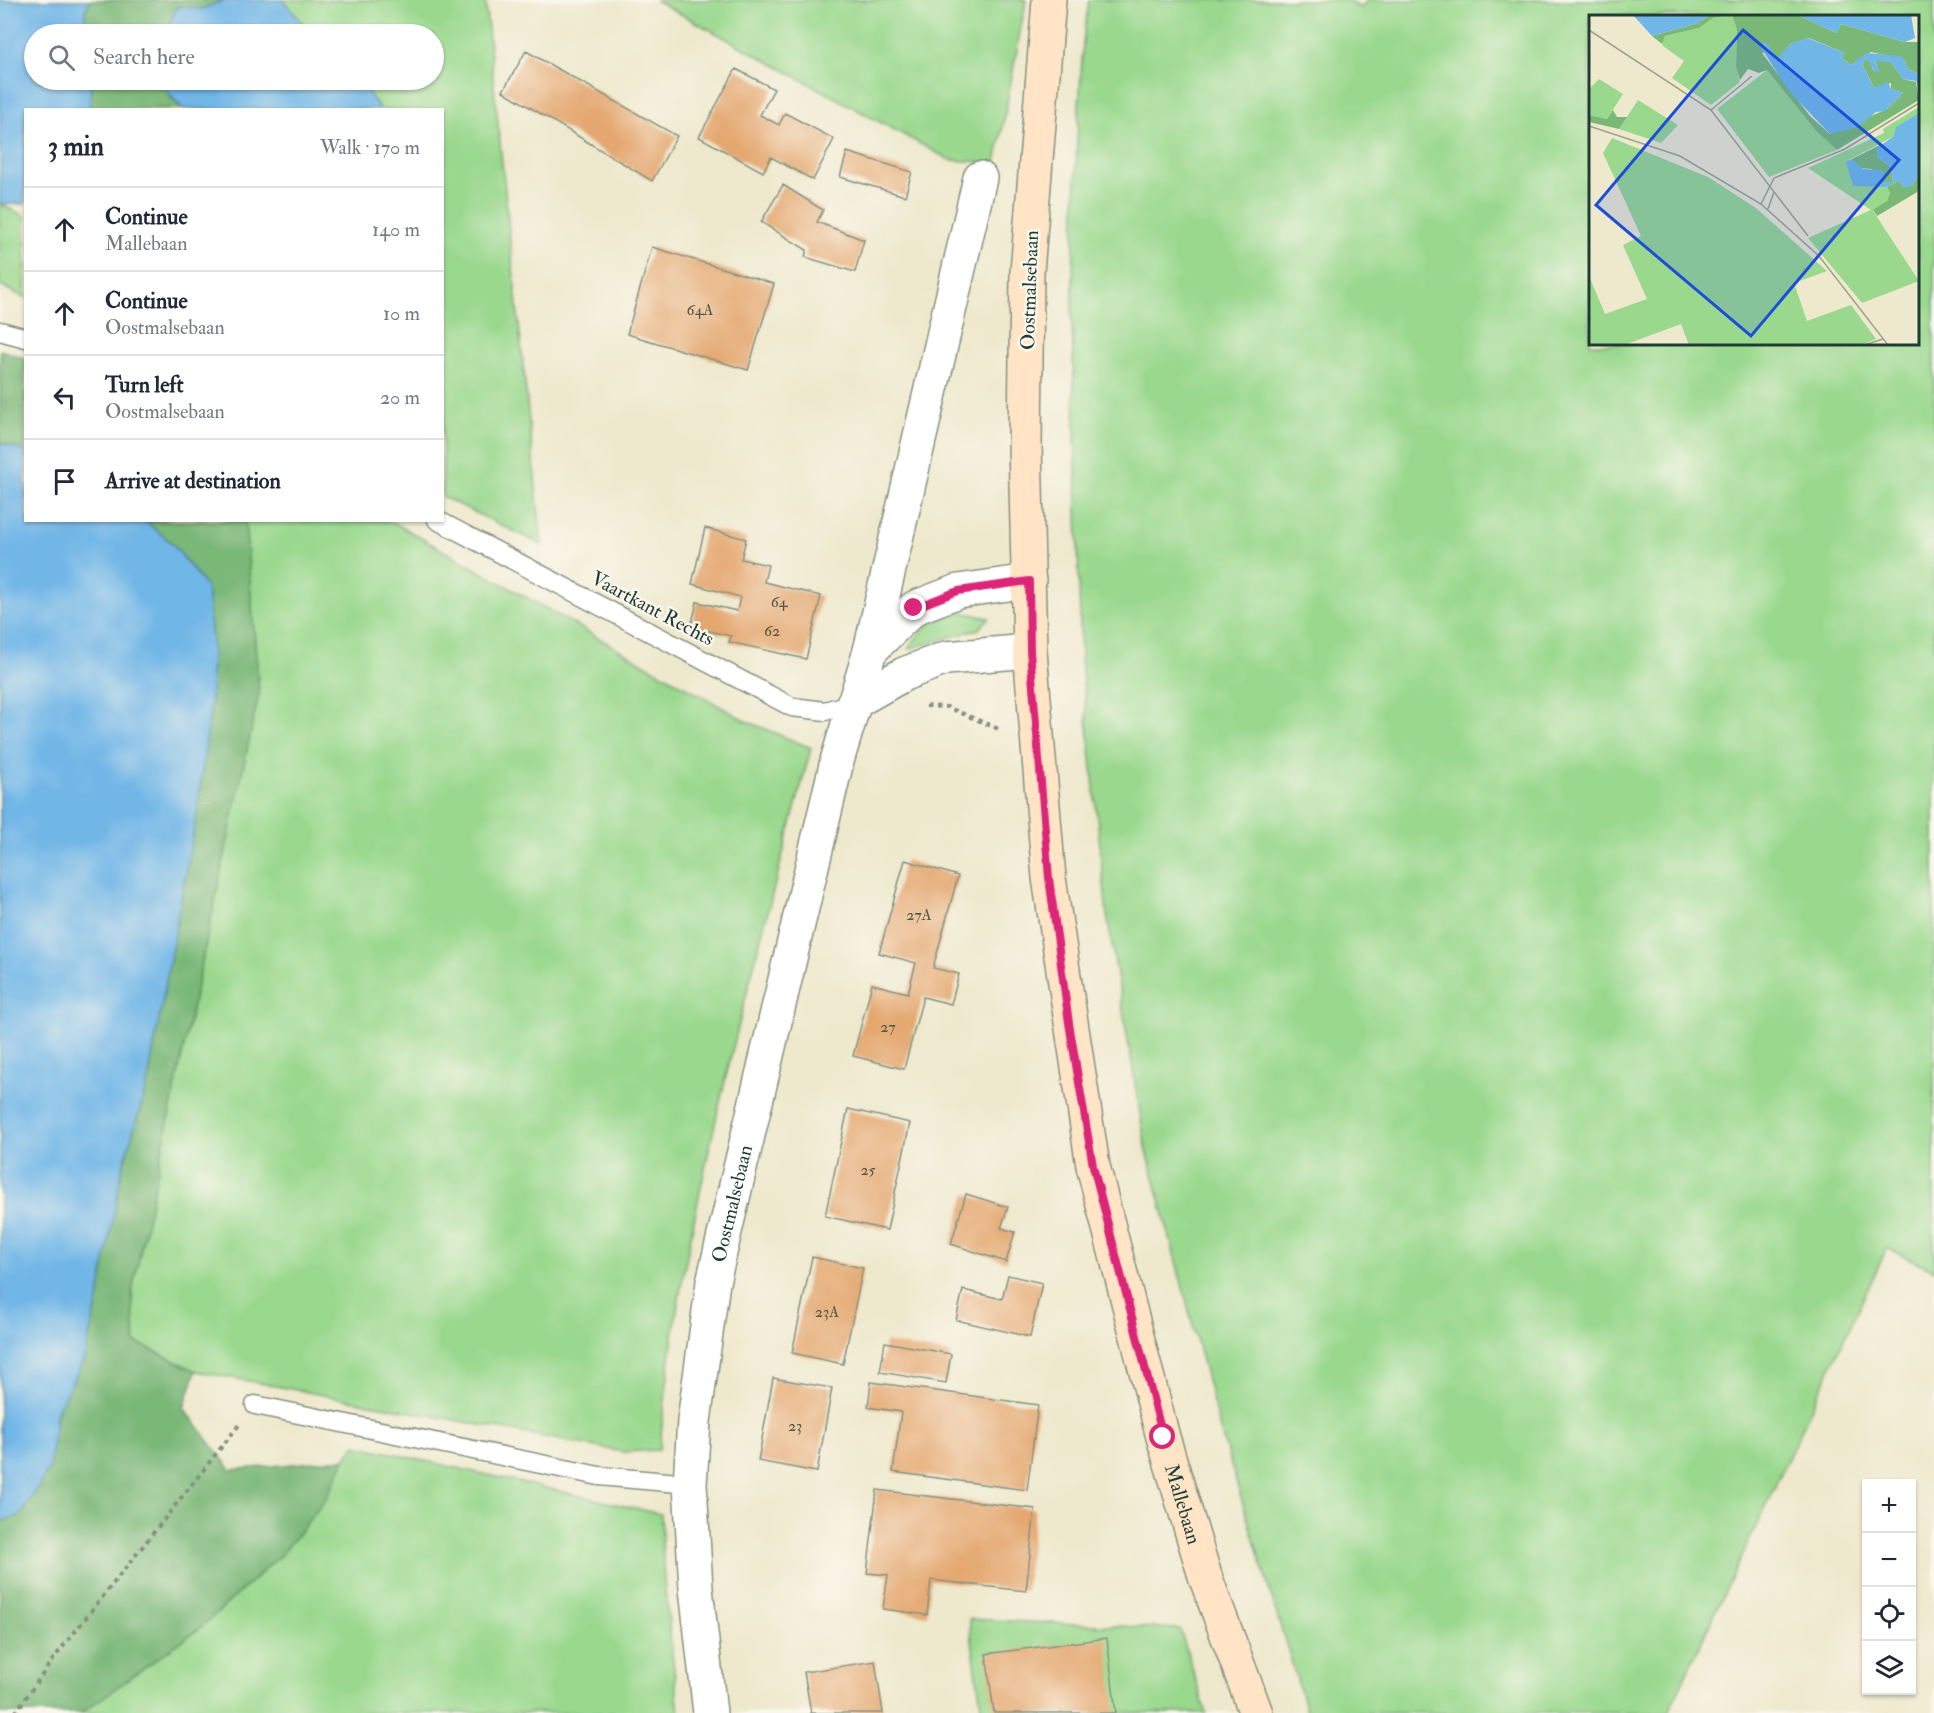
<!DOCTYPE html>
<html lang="en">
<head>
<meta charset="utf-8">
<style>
  :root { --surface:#fff; --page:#f2f2f3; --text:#1f2937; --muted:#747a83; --line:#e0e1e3 }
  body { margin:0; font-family:"IM FELL Double Pica",serif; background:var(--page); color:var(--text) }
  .controls { position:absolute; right:18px; bottom:18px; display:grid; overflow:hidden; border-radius:0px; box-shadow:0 2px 4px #0004 }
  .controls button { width:54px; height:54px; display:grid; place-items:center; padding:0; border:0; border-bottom:2px solid var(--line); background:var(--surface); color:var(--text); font:30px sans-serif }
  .stop { position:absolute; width:18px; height:18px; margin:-14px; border:4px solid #db2777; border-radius:50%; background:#fff }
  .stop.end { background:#db2777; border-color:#fff; box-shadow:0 2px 6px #0008 }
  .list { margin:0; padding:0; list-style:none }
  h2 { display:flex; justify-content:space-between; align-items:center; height:78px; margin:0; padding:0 24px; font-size:26px }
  h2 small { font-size:20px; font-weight:400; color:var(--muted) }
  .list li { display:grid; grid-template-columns:39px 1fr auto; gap:18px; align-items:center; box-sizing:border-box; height:84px; padding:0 24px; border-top:2px solid var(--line) }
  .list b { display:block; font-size:22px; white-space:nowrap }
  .list p { margin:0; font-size:20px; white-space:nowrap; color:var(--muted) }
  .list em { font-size:20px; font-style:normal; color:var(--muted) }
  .icon { flex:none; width:33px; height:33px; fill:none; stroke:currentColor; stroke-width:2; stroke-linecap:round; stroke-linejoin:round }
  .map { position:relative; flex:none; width:1934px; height:1713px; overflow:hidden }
  .search { position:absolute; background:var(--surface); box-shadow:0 2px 4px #0004; left:24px; top:24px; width:420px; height:66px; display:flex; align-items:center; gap:15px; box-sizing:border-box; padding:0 21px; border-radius:33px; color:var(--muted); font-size:22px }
  .panel { position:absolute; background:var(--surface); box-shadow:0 2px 4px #0004; left:24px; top:108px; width:420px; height:414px; border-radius:0px }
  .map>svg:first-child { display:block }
</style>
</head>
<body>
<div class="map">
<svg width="1934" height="1713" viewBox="0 0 1934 1713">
  <rect width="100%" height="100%" fill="#fbf7ec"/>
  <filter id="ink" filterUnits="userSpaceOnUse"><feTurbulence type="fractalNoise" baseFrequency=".0167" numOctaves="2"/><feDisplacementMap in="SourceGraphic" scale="12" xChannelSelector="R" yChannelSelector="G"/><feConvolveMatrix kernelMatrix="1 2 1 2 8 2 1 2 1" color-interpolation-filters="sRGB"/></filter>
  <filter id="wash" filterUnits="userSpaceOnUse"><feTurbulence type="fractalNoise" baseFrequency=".008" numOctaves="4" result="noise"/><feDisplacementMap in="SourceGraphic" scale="24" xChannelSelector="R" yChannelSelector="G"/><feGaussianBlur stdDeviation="1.35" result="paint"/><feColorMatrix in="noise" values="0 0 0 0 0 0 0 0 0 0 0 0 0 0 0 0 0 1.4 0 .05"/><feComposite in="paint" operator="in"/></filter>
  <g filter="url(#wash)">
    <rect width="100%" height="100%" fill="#eee8cc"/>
    <path fill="#99d88d" stroke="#5c8a60" stroke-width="1.5" fill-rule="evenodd" d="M283 0H485L542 545 443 497 442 110 380 109 359 80H434V34H312Z
      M655 0H1026L996 163 950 160Z
      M1089 0H1347L1361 8 1367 0H1934V1270L1887 1248 1668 1713H1307L1306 1709 1220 1429 1145 1143 1107 915 1081 660 1072 314 1077 140 1083 42ZM1590 16H1918V344H1590Z
      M0 204 25 216V298L0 285Z
      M245 521H391L746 721 811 748C762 934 710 1120 677 1310 669 1357 665 1404 659 1450L623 1452 196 1371 135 1342 132 1291 259 693Z
      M961 612 989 618 979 629 908 649C925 623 932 620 961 612Z
      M355 1445 661 1514 664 1581 679 1713H81L200 1628 282 1554 325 1500 345 1459Z
      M969 1619 1180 1629 1206 1713H982Z"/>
    <path fill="#7ab878" stroke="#4c7a56" stroke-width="1.5" d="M90 0H225L202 9 177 6 166 34H86L85 11Z
      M91 80H164L168 94 183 109H90Z
      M0 350 25 358V451L0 443Z
      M145 521H245L259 693 132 1291 135 1342 196 1371 184 1408 231 1470 345 1459 325 1500 282 1554 200 1628 81 1713H0V1522L21 1515 49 1469 57 1411 83 1361 122 1170 147 1085 197 812 211 704 212 641 207 588 173 544Z"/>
    <path fill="#70b6e7" stroke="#487a8e" stroke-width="1.5" d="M0 0H90L85 11 86 34H34V80H91L90 109 26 110 25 204H0Z
      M225 0H283L312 34H166L177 6 202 9Z
      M164 80H359L380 109H183L168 93Z
      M0 443 25 451 26 520 145 521 173 544 207 588 212 641 211 704 197 812 147 1085 122 1170 99 1296 83 1362 57 1411 49 1469 21 1515 0 1522Z"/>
    <g id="blocks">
      <path fill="#e4a770" d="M526 51 677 136 652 181 503 91Z
        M736 69 774 89 760 115 779 125 785 113 834 139 813 180 771 157 763 172 699 137Z
        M847 152 912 172 905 196 840 177Z
        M783 185 823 210 817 222 864 240 855 272 805 257 807 250 761 222Z
        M652 247 774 284 748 370 627 334Z
        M705 528 746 539 741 559 768 565 764 582 821 596 806 659 729 642 731 636 691 627 697 602 737 611 740 597 692 584Z
        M905 860 958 876 933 968 959 974 951 1004 923 997 904 1069 853 1056 872 984 908 993 916 963 879 953Z
        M848 1109 910 1123 887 1230 825 1216Z
        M966 1194 1008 1207 1001 1228 1015 1232 1006 1262 951 1244Z
        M812 1257 863 1268 843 1364 792 1353Z
        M1008 1275 1042 1283 1030 1337 956 1320 963 1290 1002 1299Z
        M885 1342 951 1354 946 1383 880 1372Z
        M773 1378 832 1388 817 1472 758 1461Z
        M871 1382 1038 1405 1027 1490 893 1472 901 1412 868 1407Z
        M877 1490 1035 1509 1026 1591 931 1580 927 1615 883 1609 888 1575 867 1573Z
        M1107 1638 1116 1713H994L986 1654Z
        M875 1661 883 1713H811L804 1672Z"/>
    </g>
  </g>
  <g filter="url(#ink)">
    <use href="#blocks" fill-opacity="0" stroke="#869280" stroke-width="1.5"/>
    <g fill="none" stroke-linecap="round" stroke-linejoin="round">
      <defs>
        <path id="lane" d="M0 331 26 338
          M437 520 792 707 825 711 853 703
          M255 1405 599 1476 690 1484"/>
        <g id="street">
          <path d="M870 651 914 608 958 591 1029 581"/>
          <path d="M853 703 904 674 946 658 1030 651"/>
          <path id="s1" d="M710 1713 696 1588 690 1484 694 1421 713 1282 837 761 870 651 980 178"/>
        </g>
        <g id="secondary">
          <path id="s2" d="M1049 0 1027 272 1025 443 1030 651 1049 878 1093 1166 1163 1437 1205 1576 1256 1713"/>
        </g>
      </defs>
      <use href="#lane" stroke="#869280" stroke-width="21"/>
      <use href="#street" stroke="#869280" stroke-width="36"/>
      <use href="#secondary" stroke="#869280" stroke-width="36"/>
      <path stroke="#869280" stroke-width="4" stroke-dasharray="4.5 4.5" stroke-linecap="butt" d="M926 706 947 707 1001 730
        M15 1713 54 1658 239 1425"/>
      <use href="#lane" stroke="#fff" stroke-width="18"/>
      <use href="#street" stroke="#fff" stroke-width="33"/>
      <use href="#secondary" stroke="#ffe4c6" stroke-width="33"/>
    </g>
  </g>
  <g fill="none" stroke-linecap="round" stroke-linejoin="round" filter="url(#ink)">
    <path stroke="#db2777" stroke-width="8" d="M914 608 958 591 1029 581 1030 651 1049 878 1069 1023 1093 1166 1163 1437"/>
  </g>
  <g text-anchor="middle" stroke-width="5" stroke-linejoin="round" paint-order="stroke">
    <g font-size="16" fill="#505843">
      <text x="700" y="315">64A</text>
      <text x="779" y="607">64</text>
      <text x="772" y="636">62</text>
      <text x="919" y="920">27A</text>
      <text x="888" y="1032">27</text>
      <text x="868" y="1175">25</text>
      <text x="827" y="1317">23A</text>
      <text x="795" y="1431">23</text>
    </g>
    <g font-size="20" fill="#1f3d34" stroke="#fbf7ec">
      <text transform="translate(1029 290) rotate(-88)" y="7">Oostmalsebaan</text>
      <text transform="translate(653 608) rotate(28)" y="7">Vaartkant Rechts</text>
      <text dy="7" stroke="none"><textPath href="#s1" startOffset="514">Oostmalsebaan</textPath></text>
      <text dy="7" stroke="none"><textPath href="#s2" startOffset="1521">Mallebaan</textPath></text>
    </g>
  </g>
  <g transform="translate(1589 15)">
    <rect width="330" height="330" fill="#eee8cc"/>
    <path d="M143 0 148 15 147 52 151 67 122 90 83 63 95 46 74 31 73 25 76 21 110 13 124 3ZM178 55 227 116 248 135 180 162 128 94ZM10 64 34 79 18 104 0 100V74ZM49 85 89 110 72 128 30 114ZM330 92V98L308 112 305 121 260 145 263 169 298 172 301 178 298 186 284 196 330 266 273 288 219 223 282 195 219 153 295 118 294 114ZM23 123 119 162 167 193 238 256 205 268 218 306 262 290 287 324 272 330H100L92 309 35 330H0V261L16 299 58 284 34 230 52 221 14 138Z" fill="#99d88d"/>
    <path d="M120 0H209L247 18 252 9 316 27H330V59L319 54 315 45 282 37 262 50 252 43 256 38 220 23 201 29 189 44 180 36 173 38 221 101 241 119 298 94 314 78 302 74V68L285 73 273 49 277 43H281L284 55 289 52 285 45 302 47 314 64 327 67 330 85 248 135 227 116 178 55 170 58 159 54 151 65 147 52 148 15 143 0 124 3 110 13 76 21 73 29 63 21 109 8ZM24 95 28 102H38L30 114 0 107V100L18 104ZM291 130 288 142 302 152 304 167H294L283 154 270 153 263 144ZM330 160V176L288 201 284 195 298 186 301 178 298 172 309 166 323 171Z" fill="#7ab878"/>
    <path d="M44 0H120L109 8 63 21ZM209 0H322L326 23 316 27 252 9 247 18ZM219 23 256 38 252 43 262 50 277 38 313 41 319 54 330 59V73L327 66 314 64 302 47 285 46 291 55 287 58 277 43 273 49 285 73 299 67 302 74 314 78 296 96 287 97 269 112 241 119 200 76 171 31 176 27 189 43 201 29ZM330 98V160L323 171 315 173 309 166 298 172 264 171 257 147 263 144 274 154 292 155 296 161 294 167H304L302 152 288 142V133L305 121 307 112Z" fill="#70b6e7"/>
    <path fill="none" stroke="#9ba48f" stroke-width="1.5" d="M0 15 122 95 219 221M122 95 163 61M0 111 91 141 172 189 230 241 299 330M172 189 185 163 256 134 330 88M179 194 185 177M275 330 294 324"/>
    <path fill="#1d4ed8" fill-opacity="0.15" stroke="#1d4ed8" stroke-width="3" d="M154 15 310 145 162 321 7 190Z"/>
    <rect width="330" height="330" fill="none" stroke="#1f3d34" stroke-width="3"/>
  </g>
</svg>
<div class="controls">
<button>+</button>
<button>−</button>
<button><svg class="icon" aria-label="locate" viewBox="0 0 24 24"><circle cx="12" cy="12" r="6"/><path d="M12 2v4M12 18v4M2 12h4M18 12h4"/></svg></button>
<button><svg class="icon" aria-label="layers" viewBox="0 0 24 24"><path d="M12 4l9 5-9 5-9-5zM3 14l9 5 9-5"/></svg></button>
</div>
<div class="stop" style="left:1163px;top:1437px"></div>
<div class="stop end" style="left:914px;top:608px"></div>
<div class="search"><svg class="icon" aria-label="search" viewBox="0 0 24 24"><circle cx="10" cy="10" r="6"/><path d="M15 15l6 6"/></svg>Search here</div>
<section class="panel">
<h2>3 min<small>Walk · 170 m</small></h2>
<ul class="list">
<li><svg class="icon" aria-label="ahead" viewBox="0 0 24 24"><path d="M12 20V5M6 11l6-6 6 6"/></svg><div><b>Continue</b><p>Mallebaan</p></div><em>140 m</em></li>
<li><svg class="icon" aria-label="ahead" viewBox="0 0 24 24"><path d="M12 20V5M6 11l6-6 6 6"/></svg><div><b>Continue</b><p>Oostmalsebaan</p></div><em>10 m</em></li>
<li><svg class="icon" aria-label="left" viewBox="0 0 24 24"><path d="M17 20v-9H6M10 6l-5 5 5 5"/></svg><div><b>Turn left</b><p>Oostmalsebaan</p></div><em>20 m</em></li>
<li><svg class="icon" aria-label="arrive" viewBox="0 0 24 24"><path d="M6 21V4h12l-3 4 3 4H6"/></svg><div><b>Arrive at destination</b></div></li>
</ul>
</section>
</div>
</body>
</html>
